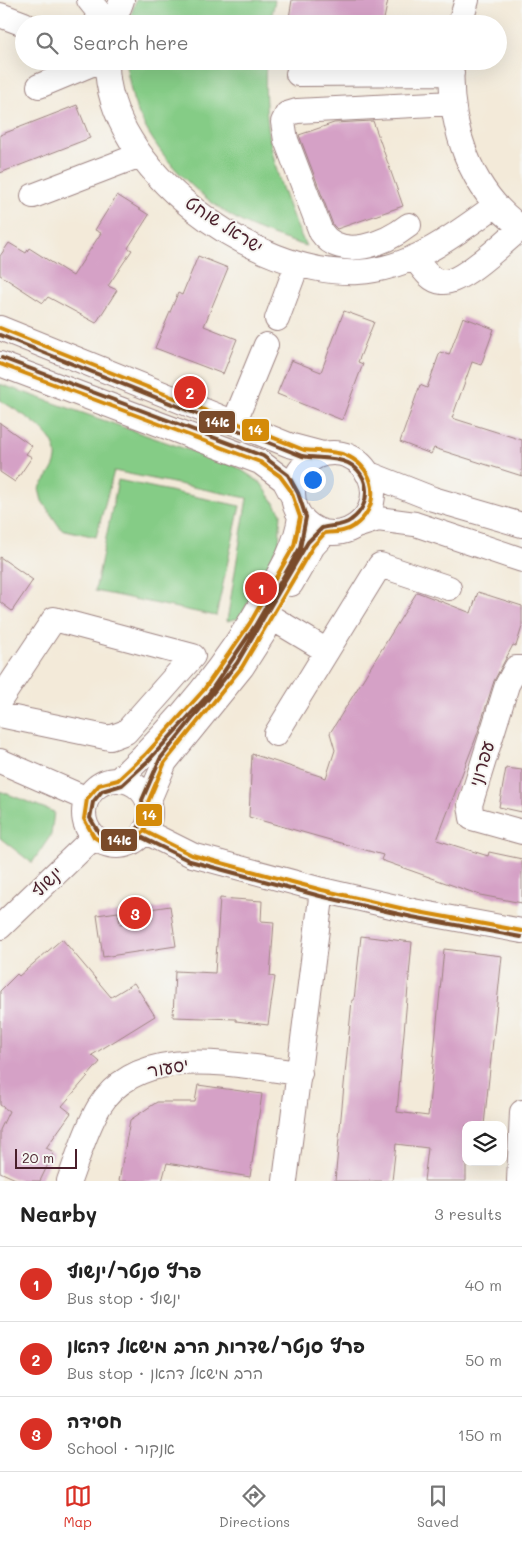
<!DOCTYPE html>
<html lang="en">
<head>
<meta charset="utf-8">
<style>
  :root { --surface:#fff; --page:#f6f6f6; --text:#222; --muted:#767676; --line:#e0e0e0; --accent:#d93025 }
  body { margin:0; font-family:Mali,"Playpen Sans Hebrew",sans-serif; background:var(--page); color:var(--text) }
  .controls { position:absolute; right:15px; bottom:15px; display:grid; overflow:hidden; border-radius:10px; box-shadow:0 5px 20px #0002 }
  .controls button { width:45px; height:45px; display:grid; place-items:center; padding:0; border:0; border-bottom:1px solid var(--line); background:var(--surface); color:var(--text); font:25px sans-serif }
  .scale { position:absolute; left:15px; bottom:12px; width:62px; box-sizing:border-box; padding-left:5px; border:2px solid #4a1f2b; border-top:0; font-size:14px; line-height:18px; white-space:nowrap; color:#4a1f2b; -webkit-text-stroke:4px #f6f6f2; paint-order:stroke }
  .you { position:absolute; left:312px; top:479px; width:18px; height:18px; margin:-12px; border:4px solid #fff; border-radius:50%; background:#1a73e8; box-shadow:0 0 0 8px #1a73e833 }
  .badge { display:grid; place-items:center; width:32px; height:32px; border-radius:50%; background:var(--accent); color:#fff; font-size:16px; font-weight:700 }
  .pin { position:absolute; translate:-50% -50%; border:2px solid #fff; box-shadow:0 1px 5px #0006 }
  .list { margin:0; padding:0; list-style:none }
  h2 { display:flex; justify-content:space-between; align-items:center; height:65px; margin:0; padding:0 20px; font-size:21px }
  h2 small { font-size:16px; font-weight:400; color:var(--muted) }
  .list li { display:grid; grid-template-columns:32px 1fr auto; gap:15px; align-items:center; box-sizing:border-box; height:75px; padding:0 20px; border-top:1px solid var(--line) }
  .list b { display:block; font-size:19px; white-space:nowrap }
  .list p { margin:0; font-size:16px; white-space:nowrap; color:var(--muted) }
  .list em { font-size:16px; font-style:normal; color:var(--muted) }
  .icon { flex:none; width:28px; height:28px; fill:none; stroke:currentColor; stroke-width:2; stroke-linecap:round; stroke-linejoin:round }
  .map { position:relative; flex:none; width:522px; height:1181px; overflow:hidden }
  .search { position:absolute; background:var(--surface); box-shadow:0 5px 20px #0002; left:15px; right:15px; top:15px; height:55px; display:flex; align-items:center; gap:12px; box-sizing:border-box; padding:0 18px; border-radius:28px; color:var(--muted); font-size:19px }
  .sheet { height:290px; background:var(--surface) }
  nav { display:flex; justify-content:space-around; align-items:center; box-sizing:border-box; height:70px; border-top:1px solid var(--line); background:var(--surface); font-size:14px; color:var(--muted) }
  nav a { display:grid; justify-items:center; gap:2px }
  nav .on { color:var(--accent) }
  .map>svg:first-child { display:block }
</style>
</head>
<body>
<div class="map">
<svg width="522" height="1181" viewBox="0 0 522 1181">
  <rect width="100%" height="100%" fill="#f6f6f2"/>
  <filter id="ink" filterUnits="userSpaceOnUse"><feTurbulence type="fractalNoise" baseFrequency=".02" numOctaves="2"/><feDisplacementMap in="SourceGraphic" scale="10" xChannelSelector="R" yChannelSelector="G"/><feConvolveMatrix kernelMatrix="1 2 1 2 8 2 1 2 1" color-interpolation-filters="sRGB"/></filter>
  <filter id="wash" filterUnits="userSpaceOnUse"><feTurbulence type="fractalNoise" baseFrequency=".0096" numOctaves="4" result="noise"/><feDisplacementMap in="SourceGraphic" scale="20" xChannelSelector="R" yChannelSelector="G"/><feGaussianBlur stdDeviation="1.12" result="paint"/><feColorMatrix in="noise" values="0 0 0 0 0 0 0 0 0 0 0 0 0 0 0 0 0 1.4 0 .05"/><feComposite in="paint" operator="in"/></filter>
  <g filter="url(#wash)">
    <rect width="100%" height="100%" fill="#f3ead9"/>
    <path fill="#85cc86" stroke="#687658" d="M136 0H275L270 24H128Z
      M125 61H266C262 130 276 184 306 246 290 241 274 236 259 230 207 209 150 153 133 99 130 87 128 74 125 61Z
      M0 384 237 467 261 483 281 513 279 544 240 618 227 621 247 498 114 471 96 537 61 529 42 501 39 489C44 481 52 472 55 463 64 435 18 412 0 400Z
      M118 480 240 506 216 616 95 591Z
      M0 791 54 812 51 835 32 863 0 838Z"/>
    <g id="blocks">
      <path fill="#d5a1c6" d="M292 0H388L383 24H288Z
        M77 105 90 138 0 173V135Z
        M373 121 403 206 337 229 333 225 299 135 334 123Z
        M117 195 149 215 128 248 132 250 108 286 117 290 96 323 48 297 43 303 0 275V256L9 243 26 253 29 248 73 276 101 233 95 230Z
        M198 256 228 268 204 326 237 339 223 374 155 348 178 293 182 295Z
        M344 311 374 322 358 362 363 364 342 420 277 394 291 360 321 372Z
        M463 317 494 329 481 365 472 362 452 418 522 440V476L434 448 431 454 400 442 420 385 427 388 440 352 449 355Z
        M0 423 32 446 26 454 32 457 15 482 0 472Z
        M0 557 33 580 12 611 0 602Z
        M417 592 471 613 478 592 522 606V627L516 646 513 645 494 681 477 735 437 840 488 856 489 852 522 859V903L480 895 381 860 383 855 249 817 252 754 326 778 335 750 330 733Z
        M506 768 522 770V812L499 807Z
        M220 898 262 901 261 921 274 922 270 976 275 977 268 1025 236 1021V1019L173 1017 175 971 215 973Z
        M170 906 176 946 103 957 97 915 118 912 120 924 152 919 150 909Z
        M361 936 412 942 397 1112 428 1116 444 949 502 956 484 1125H466V1181H424L428 1148 396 1144 392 1181H335L352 1000H354Z
        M62 939 111 997 134 983 155 1016 92 1055 100 1062 62 1106 71 1113 46 1148 54 1152 40 1181H20L0 1172V1130L9 1111 0 1105V991L17 974 19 976Z
        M198 1085 262 1094 250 1177 167 1163 162 1181H119L130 1120 157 1102H195Z"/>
    </g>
  </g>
  <g filter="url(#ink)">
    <use href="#blocks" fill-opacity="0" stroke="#9e8482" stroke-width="1"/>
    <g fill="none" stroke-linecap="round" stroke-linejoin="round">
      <defs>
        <path id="minor" d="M89 0 101 15 114 22
          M0 15 24 24
          M113 24 122 0
          M460 24 467 0
          M107 61C105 170 257 277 358 272 411 269 455 235 496 205
          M452 61C448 124 469 191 522 228
          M298 74 452 73
          M39 86 99 61
          M33 196 140 155
          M409 225C386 243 341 262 321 232L286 140 283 122 287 114 297 111 453 103
          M414 257C421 266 429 281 442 282 462 284 505 241 521 228
          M277 319 297 265
          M0 328 289 445 323 454
          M0 364 260 462 284 480 292 495
          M234 423 266 345
          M293 493a40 40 0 1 1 80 0a40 40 0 1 1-80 0Z
          M367 473 433 499 522 525
          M356 526 378 519 415 524 522 560
          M291 584 313 546 325 533
          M272 618 327 651
          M522 668H516L507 685 470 805 472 818 522 832
          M0 700 54 619 193 656 126 732 110 738 0 715
          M276 734 380 565 449 588
          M0 761 87 799
          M118 780C177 725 227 664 267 594 282 569 296 546 300 517
          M84 813a33 33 0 1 1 66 0a33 33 0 1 1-66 0Z
          M148 802 165 762 242 667 265 631
          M144 831 192 855 322 890 413 911 522 931
          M0 927 94 837
          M69 1181C78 1157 86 1129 99 1107 139 1041 237 1066 300 1073
          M285 1181 322 890
          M519 1181 522 1112"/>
      </defs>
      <use href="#minor" stroke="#9e8482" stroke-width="26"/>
      <use href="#minor" stroke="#fff" stroke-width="24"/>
      <defs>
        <path id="bus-1" d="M0 328 304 450C319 452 339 450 353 459 378 475 379 509 354 526 346 532 335 532 325 533L313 546 242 667 165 762 148 802 150 812 144 831 130 843 120 846 102 842 94 837 84 819 87 799 99 785 118 780 145 755 203 691 250 623 294 546 300 517 291 491 280 476 260 462 0 364
          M144 831 192 855 322 890 413 911 522 931"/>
        <path id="bus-2" d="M0 335 302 456C316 459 334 456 348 463 371 475 372 505 351 520 342 527 332 525 322 528L308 542 237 663 160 759 142 800 144 812 139 827 127 837 120 840 99 833 90 818 93 802 102 791 122 785 149 760 208 695 255 626 300 548 306 517 298 493 288 475 263 456 2 358
          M141 837 190 861 320 896 412 917 521 937"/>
      </defs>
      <use href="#bus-1" stroke="#f6f6f2" stroke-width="8"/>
      <use href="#bus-2" stroke="#f6f6f2" stroke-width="8"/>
      <use href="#bus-1" stroke="#d48b09" stroke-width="4"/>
      <use href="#bus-2" stroke="#7a4b2a" stroke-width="4"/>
    </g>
  </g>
  <g text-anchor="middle" stroke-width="4" stroke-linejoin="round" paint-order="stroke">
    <g font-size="18" fill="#4a1f2b" stroke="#f6f6f2">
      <text transform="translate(224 225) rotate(33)" y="6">ישראל שוחט</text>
      <text transform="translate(482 764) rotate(-73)" y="6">עפרוני</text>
      <text transform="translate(47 882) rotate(-43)" y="6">ינשוף</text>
      <text transform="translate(168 1068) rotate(-10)" y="6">יסעור</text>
    </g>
  </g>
  <g stroke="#f6f6f2" stroke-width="2">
    <rect x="198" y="410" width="38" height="24" rx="5" fill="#7a4b2a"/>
    <rect x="241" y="418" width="29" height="24" rx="5" fill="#d48b09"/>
    <rect x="135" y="803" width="28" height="24" rx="5" fill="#d48b09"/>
    <rect x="100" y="828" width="38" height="24" rx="5" fill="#7a4b2a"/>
  </g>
  <g font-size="14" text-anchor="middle" font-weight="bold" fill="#fff">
    <text x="217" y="427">14א</text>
    <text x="255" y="435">14</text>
    <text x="149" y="820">14</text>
    <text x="119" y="845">14א</text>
  </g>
</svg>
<div class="controls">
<button><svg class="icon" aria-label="layers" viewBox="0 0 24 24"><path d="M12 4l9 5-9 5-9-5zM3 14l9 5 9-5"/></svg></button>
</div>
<div class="scale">20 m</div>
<div class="you"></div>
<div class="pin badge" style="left:261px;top:588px">1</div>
<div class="pin badge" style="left:190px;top:392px">2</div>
<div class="pin badge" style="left:135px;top:913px">3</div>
<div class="search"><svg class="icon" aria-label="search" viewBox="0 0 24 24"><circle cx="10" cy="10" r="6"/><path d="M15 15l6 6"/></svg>Search here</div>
</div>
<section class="sheet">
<h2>Nearby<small>3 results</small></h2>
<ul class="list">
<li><span class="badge">1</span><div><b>פרץ סנטר/ינשוף</b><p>Bus stop · ינשוף</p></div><em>40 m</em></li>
<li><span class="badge">2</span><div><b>פרץ סנטר/שדרות הרב מישאל דהאן</b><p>Bus stop · הרב מישאל דהאן</p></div><em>50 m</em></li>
<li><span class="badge">3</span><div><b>חסידה</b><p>School · אנקור</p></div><em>150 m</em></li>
</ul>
</section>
<nav>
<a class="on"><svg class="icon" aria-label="map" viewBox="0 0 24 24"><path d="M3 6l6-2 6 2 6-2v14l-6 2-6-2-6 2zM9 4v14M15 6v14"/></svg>Map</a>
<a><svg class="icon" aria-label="directions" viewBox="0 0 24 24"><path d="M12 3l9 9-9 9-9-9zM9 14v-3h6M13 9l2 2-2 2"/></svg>Directions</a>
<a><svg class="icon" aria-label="saved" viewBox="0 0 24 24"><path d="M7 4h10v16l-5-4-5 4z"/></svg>Saved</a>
</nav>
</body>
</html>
